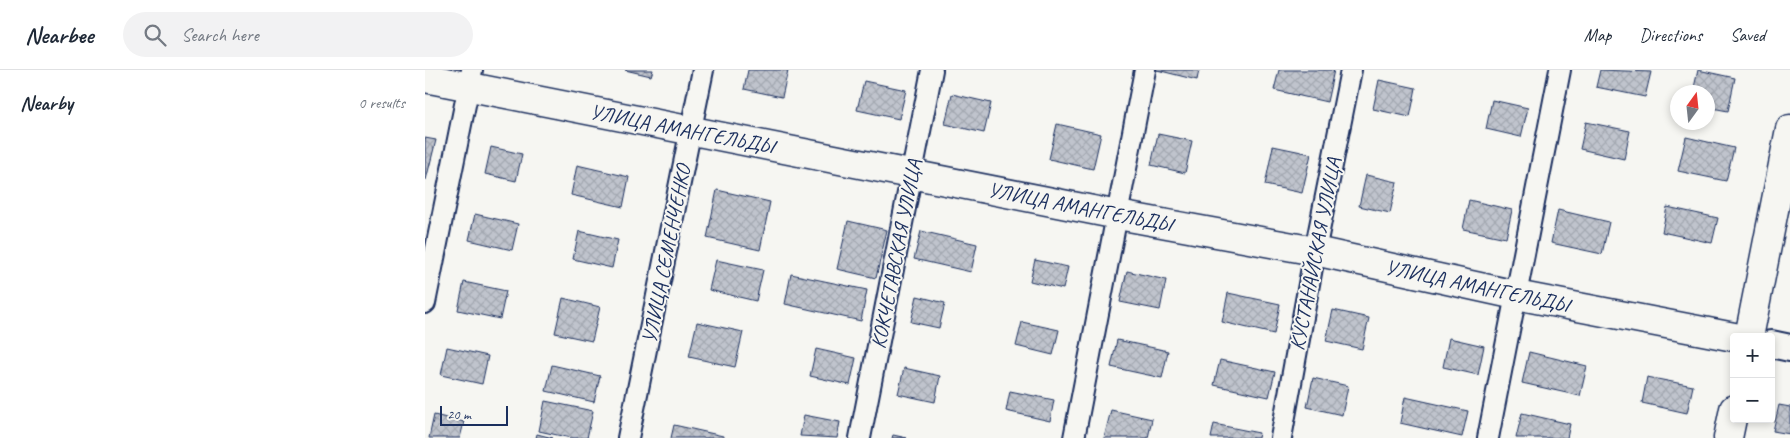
<!DOCTYPE html>
<html lang="en">
<head>
<meta charset="utf-8">
<style>
  :root { --surface:#fff; --page:#f2f2f3; --text:#1f2937; --muted:#747a83; --line:#e0e1e3 }
  body { margin:0; font-family:Caveat,sans-serif; background:var(--page); color:var(--text) }
  .controls { position:absolute; right:15px; bottom:15px; display:grid; overflow:hidden; border-radius:5px; box-shadow:0 2px 8px #0003 }
  .controls button { width:45px; height:45px; display:grid; place-items:center; padding:0; border:0; border-bottom:1px solid var(--line); background:var(--surface); color:var(--text); font:25px sans-serif }
  .compass { position:absolute; left:1245px; top:15px; width:45px; height:45px; border-radius:50%; background:var(--surface); box-shadow:0 2px 8px #0003; rotate:15deg }
  .scale { position:absolute; left:15px; bottom:12px; width:68px; box-sizing:border-box; padding-left:5px; border:2px solid #1b2f5e; border-top:0; font-size:14px; line-height:18px; white-space:nowrap; color:#1b2f5e; -webkit-text-stroke:4px #f6f6f2; paint-order:stroke }
  .list { margin:0; padding:0; list-style:none }
  h2 { display:flex; justify-content:space-between; align-items:center; height:65px; margin:0; padding:0 20px; font-size:21px }
  h2 small { font-size:16px; font-weight:400; color:var(--muted) }
  .icon { flex:none; width:28px; height:28px; fill:none; stroke:currentColor; stroke-width:2; stroke-linecap:round; stroke-linejoin:round }
  .map { position:relative; flex:none; width:1365px; height:368px; overflow:hidden }
  header { display:flex; align-items:center; gap:30px; box-sizing:border-box; height:70px; padding:0 25px; background:var(--surface); border-bottom:1px solid var(--line) }
  header strong { font-size:24px }
  nav { display:flex; gap:28px; margin-inline-start:auto; font-size:18px }
  .search { width:350px; height:45px; background:var(--page); display:flex; align-items:center; gap:12px; box-sizing:border-box; padding:0 18px; border-radius:28px; color:var(--muted); font-size:19px }
  main { display:flex }
  aside { flex:1; background:var(--surface) }
  .map>svg:first-child { display:block }
</style>
</head>
<body>
<header>
<strong>Nearbee</strong>
<div class="search"><svg class="icon" aria-label="search" viewBox="0 0 24 24"><circle cx="10" cy="10" r="6"/><path d="M15 15l6 6"/></svg>Search here</div>
<nav><a>Map</a><a>Directions</a><a>Saved</a></nav>
</header>
<main>
<aside>
<h2>Nearby<small>0 results</small></h2>
<ul class="list">
</ul>
</aside>
<div class="map">
<svg width="1365" height="368" viewBox="0 0 1365 368">
  <defs>
    <pattern id="building-cross-hatch" width="8" height="8" patternUnits="userSpaceOnUse" patternTransform="scale(1.25)"><rect width="8" height="8" fill="#c0c4cd"/><path d="M0 0l8 8M0 8l8-8" fill="none" stroke="#a4a9b2"/></pattern>
  </defs>
  <rect width="100%" height="100%" fill="#f6f6f2"/>
  <filter id="ink" filterUnits="userSpaceOnUse"><feTurbulence type="fractalNoise" baseFrequency=".02" numOctaves="2"/><feDisplacementMap in="SourceGraphic" scale="10" xChannelSelector="R" yChannelSelector="G"/><feConvolveMatrix kernelMatrix="1 2 1 2 8 2 1 2 1" color-interpolation-filters="sRGB"/></filter>
  <g filter="url(#ink)">
    <path fill="url(#building-cross-hatch)" stroke="#1b2f5e" d="M200 0H228L226 6Z
      M323 0H363L357 27 319 19Z
      M732 0H774L772 10Z
      M854 0H909L902 32 849 20Z
      M1175 0 1226 2 1220 27 1171 17Z
      M1273 0 1310 8 1303 41 1282 37V22H1268Z
      M954 10 991 18 985 47 948 39Z
      M439 11 481 20 474 49 432 40Z
      M527 24 566 33 559 63 520 54Z
      M1067 30 1103 38 1096 67 1061 59Z
      M1161 52 1205 61 1199 89 1155 79Z
      M632 54 676 64 668 99 624 89Z
      M733 64 767 71 760 103 726 95Z
      M1261 67 1309 78 1301 111 1253 101Z
      M0 68 11 70 1 110H0Z
      M848 76 886 84 877 123 840 115Z
      M66 77 97 84 91 111 60 104Z
      M152 95 204 107 198 137 146 125Z
      M941 105 972 112 965 143 934 136Z
      M292 120 345 132 335 180 282 168Z
      M1044 130 1087 140 1081 168 1038 159Z
      M1242 137 1293 148 1287 173 1237 162Z
      M1133 140 1184 152 1177 184 1126 173Z
      M50 144 93 154 87 180 44 170Z
      M423 151 462 160 451 208 412 199Z
      M154 161 193 170 187 198 148 189Z
      M496 161 552 174 546 202 489 189Z
      M291 190 338 200 331 231 284 220Z
      M610 190 643 197 638 219 605 211Z
      M702 201 741 210 735 240 695 232Z
      M366 204 442 220 436 251 360 234Z
      M39 212 81 221 75 249 33 240Z
      M803 223 855 234 849 264 797 252Z
      M492 226 520 233 514 258 486 252Z
      M138 228 175 237 167 271 130 263Z
      M908 240 944 248 937 279 901 271Z
      M272 252 318 262 310 297 264 287Z
      M597 252 634 260 628 285 591 276Z
      M1024 268 1059 276 1053 305 1018 297Z
      M692 270 743 281 737 308 686 297Z
      M22 277 63 286 57 314 16 305Z
      M391 279 431 288 425 315 385 306Z
      M1104 282 1162 296 1155 326 1097 313Z
      M795 290 850 302 844 327 789 315Z
      M127 295 175 306 169 332 121 321Z
      M479 298 515 306 510 332 473 324Z
      M1222 307 1268 316 1262 343 1217 333Z
      M888 308 923 316 917 345 882 337Z
      M585 321 629 330 625 351 581 341Z
      M980 327 1043 341 1037 367 975 353Z
      M120 331 168 341 162 368H146L114 361Z
      M1354 335 1365 337V364L1348 361Z
      M686 340 727 349 723 368H679Z
      M1097 343 1145 354 1142 368H1091Z
      M9 345 39 352 35 368H4Z
      M379 345 415 352 412 368 375 366Z
      M789 354 834 363 833 368H786Z
      M249 355 298 366V368H246Z
      M112 364 128 368H111Z
      M468 365 482 368H467Z"/>
    <g fill="none" stroke-linecap="round" stroke-linejoin="round">
      <defs>
        <path id="minor" d="M0 233 47 0
          M203 368 278 0
          M435 368 507 0
          M649 368 720 0
          M856 368 890 181 926 0
          M1063 368 1135 0"/>
        <path id="tertiary" d="M1346 274 1365 278"/>
        <path id="secondary" d="M0 8 693 145 890 181 1091 225 1309 267
          M1324 267 1365 59
          M1303 368 1309 339"/>
      </defs>
      <use href="#minor" stroke="#1b2f5e" stroke-width="24"/>
      <use href="#tertiary" stroke="#1b2f5e" stroke-width="30"/>
      <use href="#secondary" stroke="#1b2f5e" stroke-width="31"/>
      <use href="#minor" stroke="#f6f6f2" stroke-width="20"/>
      <use href="#tertiary" stroke="#f6f6f2" stroke-width="26"/>
      <use href="#secondary" stroke="#f6f6f2" stroke-width="28"/>
    </g>
  </g>
  <g text-anchor="middle" stroke-width="4" stroke-linejoin="round" paint-order="stroke">
    <g font-size="21" fill="#1b2f5e" stroke="#f6f6f2">
      <text transform="translate(257 59) rotate(11)" y="7">УЛИЦА АМАНГЕЛЬДЫ</text>
      <text transform="translate(655 137) rotate(11)" y="7">УЛИЦА АМАНГЕЛЬДЫ</text>
      <text transform="translate(241 184) rotate(-79)" y="7">УЛИЦА СЕМЕНЧЕНКО</text>
      <text transform="translate(471 184) rotate(-79)" y="7">КОКЧЕТАВСКАЯ УЛИЦА</text>
      <text transform="translate(890 184) rotate(-79)" y="7">КУСТАНАЙСКАЯ УЛИЦА</text>
      <text transform="translate(1052 216) rotate(12)" y="7">УЛИЦА АМАНГЕЛЬДЫ</text>
    </g>
  </g>
</svg>
<div class="controls">
<button>+</button>
<button>−</button>
</div>
<svg class="compass" viewBox="-18 -18 36 36"><path d="M0-13l5 13h-10z" fill="#e53935"/><path d="M0 13l5-13h-10z" fill="#747a83"/></svg>
<div class="scale">20 m</div>
</div>
</main>
</body>
</html>
